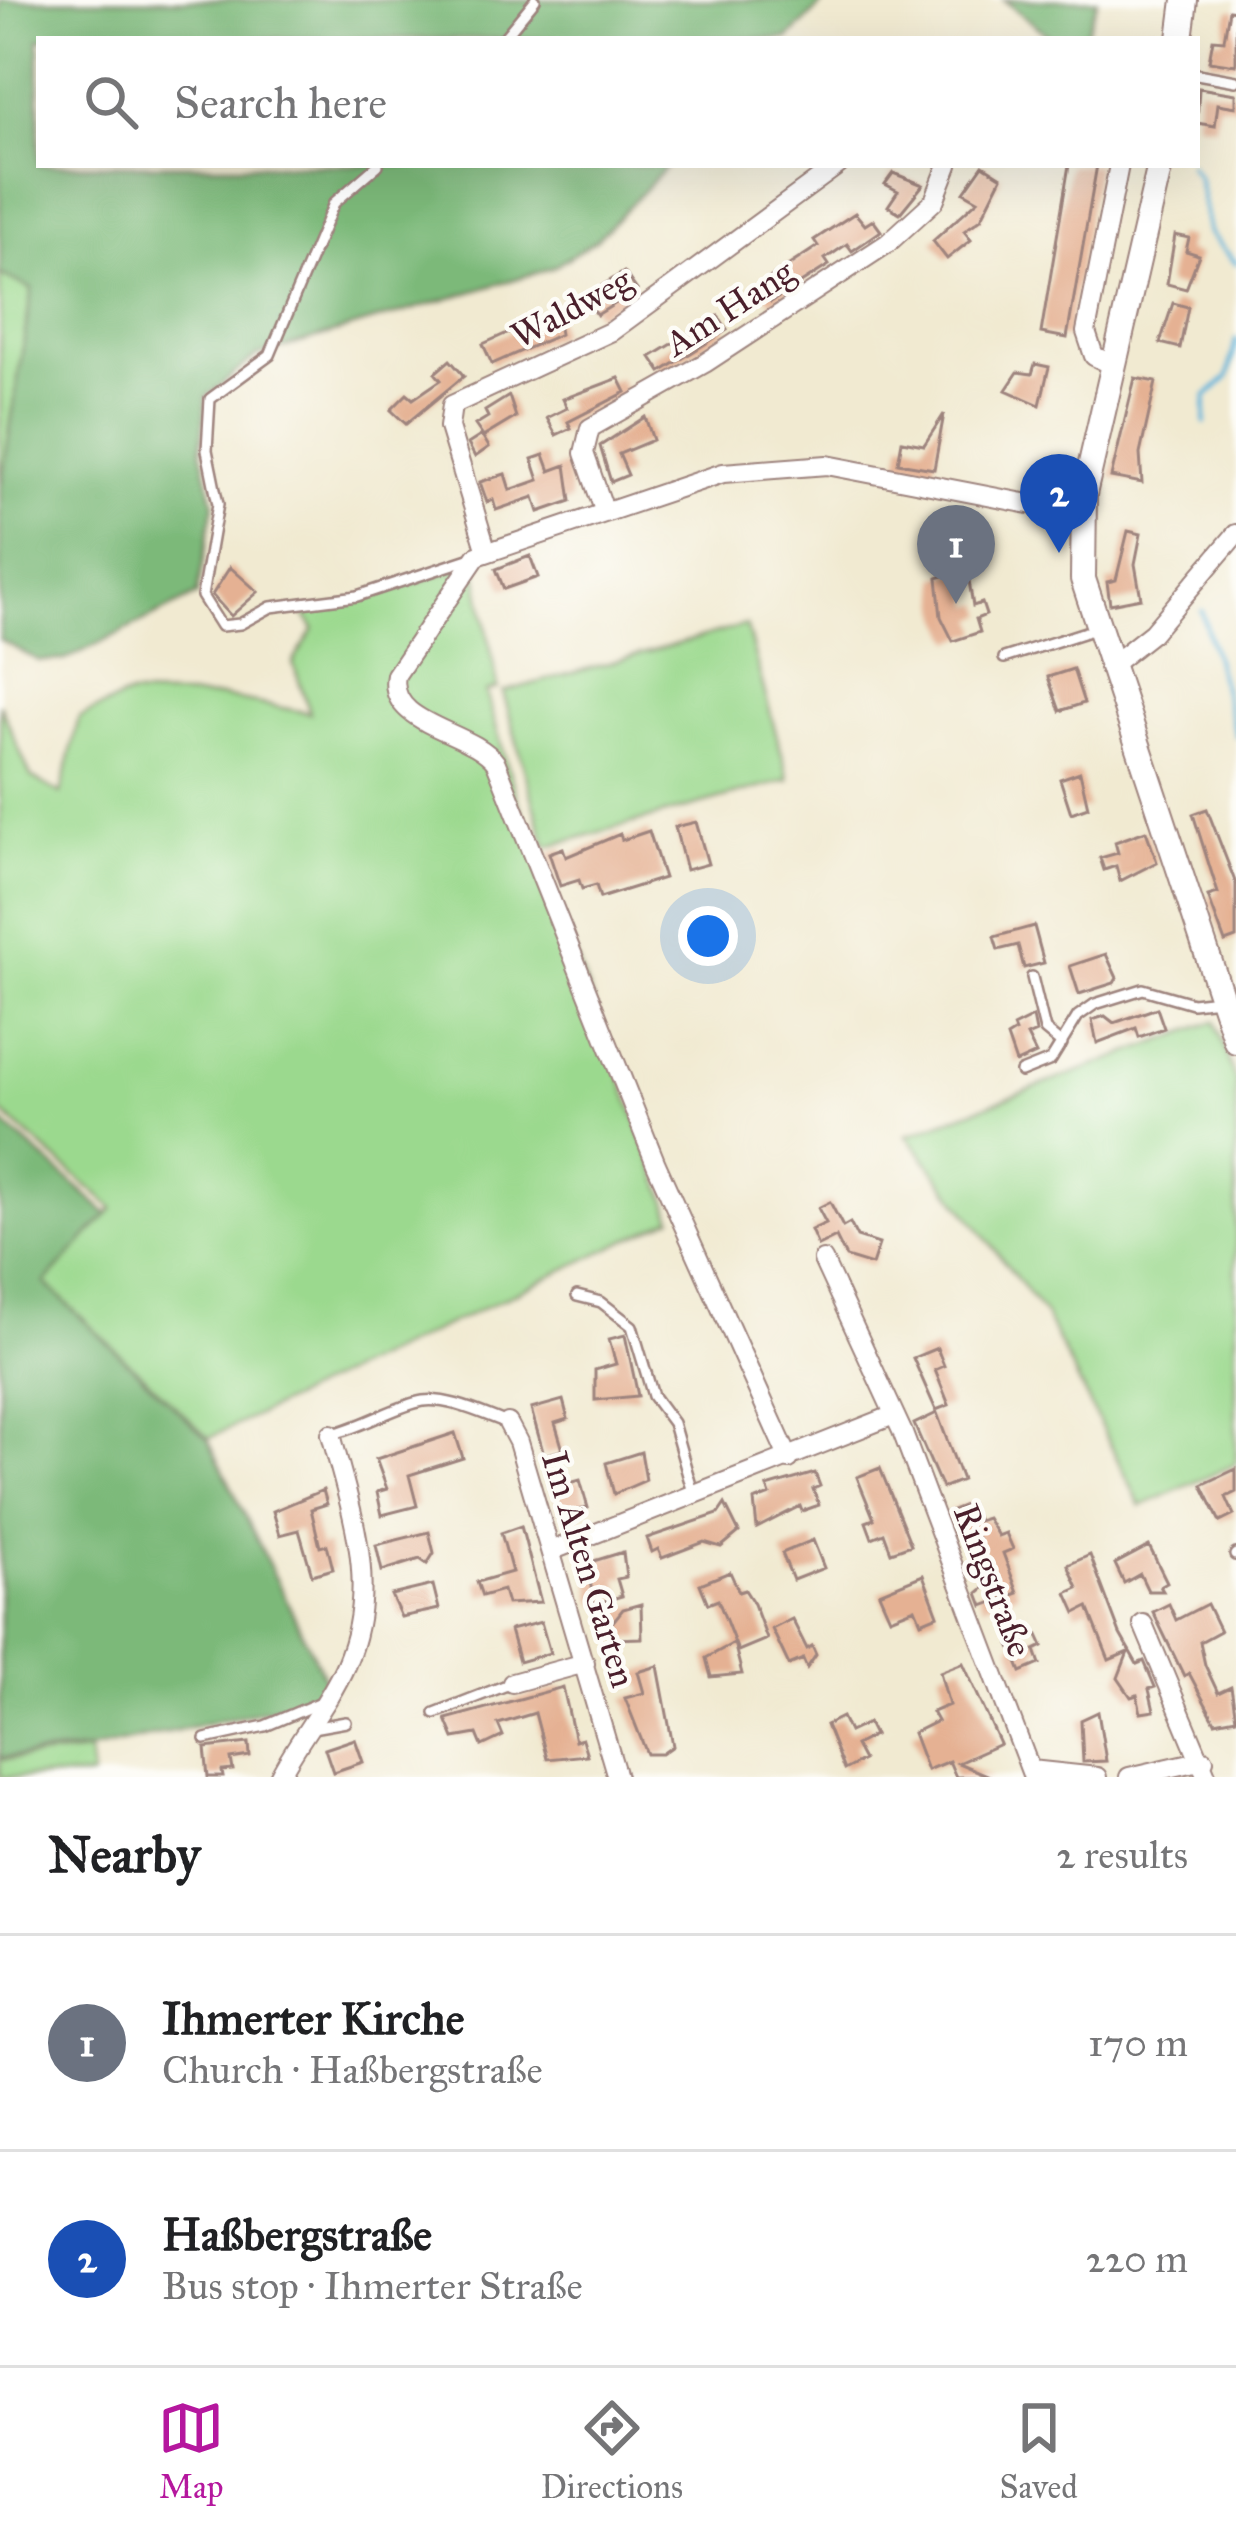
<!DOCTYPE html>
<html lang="en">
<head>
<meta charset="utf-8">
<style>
  :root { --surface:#fff; --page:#f2f2f2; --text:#202124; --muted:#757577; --line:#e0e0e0; --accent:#b5179e }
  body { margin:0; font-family:"IM FELL Great Primer",serif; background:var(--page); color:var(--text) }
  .you { position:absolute; left:708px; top:936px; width:42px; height:42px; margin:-30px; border:9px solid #fff; border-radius:50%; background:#1a73e8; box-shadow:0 0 0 18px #1a73e833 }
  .badge { display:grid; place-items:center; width:78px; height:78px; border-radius:50%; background:var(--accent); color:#fff; font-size:39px; font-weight:700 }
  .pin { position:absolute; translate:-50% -99px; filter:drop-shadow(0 3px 6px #0008) }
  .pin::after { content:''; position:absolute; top:63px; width:42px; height:36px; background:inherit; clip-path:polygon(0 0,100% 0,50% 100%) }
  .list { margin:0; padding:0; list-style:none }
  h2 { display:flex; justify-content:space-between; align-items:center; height:156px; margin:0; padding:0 48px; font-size:51px }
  h2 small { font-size:39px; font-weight:400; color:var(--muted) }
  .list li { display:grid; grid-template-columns:78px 1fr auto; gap:36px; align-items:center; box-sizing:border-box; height:216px; padding:0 48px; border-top:3px solid var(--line) }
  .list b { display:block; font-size:45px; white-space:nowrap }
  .list p { margin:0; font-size:39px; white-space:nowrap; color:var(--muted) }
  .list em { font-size:39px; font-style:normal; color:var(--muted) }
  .icon { flex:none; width:66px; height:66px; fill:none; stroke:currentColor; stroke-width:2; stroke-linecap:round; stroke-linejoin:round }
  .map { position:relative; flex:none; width:1236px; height:1777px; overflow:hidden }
  .search { position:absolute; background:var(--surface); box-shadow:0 12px 48px #0002; left:36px; right:36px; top:36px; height:132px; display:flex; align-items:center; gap:30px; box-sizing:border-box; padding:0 42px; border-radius:0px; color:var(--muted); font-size:45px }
  .sheet { height:588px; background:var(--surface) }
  nav { display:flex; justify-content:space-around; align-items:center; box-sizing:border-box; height:168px; border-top:3px solid var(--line); background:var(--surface); font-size:33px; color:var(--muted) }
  nav a { display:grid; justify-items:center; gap:6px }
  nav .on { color:var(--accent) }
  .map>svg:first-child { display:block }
</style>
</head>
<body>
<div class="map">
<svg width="1236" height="1777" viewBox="0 0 1236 1777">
  <rect width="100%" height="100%" fill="#fdfcf7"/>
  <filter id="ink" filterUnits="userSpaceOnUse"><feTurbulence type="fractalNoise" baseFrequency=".00833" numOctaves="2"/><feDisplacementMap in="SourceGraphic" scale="24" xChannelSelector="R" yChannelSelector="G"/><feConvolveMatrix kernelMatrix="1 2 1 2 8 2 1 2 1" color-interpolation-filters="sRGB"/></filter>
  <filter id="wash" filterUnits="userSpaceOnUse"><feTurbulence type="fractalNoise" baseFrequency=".004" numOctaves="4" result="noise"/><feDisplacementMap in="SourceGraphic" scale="48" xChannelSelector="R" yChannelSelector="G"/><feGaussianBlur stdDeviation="2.7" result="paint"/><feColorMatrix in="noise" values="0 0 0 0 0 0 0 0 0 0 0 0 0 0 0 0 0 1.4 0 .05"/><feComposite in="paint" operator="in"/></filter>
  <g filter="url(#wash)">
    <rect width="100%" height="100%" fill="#f1ead1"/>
    <path fill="#9bd98e" stroke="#727c5c" stroke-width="3" d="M0 274 32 289 0 493Z
      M475 563 498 688 486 692 516 795 673 1218 209 1438 44 1282 113 1208 0 1111V704L31 777 61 794 79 717 130 695 222 697 310 713 293 663 314 629 302 611 346 604Z
      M746 625 789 780 546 847 503 692Z
      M1215 1021 1236 1083V1464L1141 1506 1045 1315 907 1135Z
      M89 1752 92 1777H0V1760Z"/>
    <path fill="#7cb979" stroke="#636c52" stroke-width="3" d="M0 0H826L788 39H39V165H668L597 239 552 268 256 356 206 397 201 449 214 504 197 595 65 660 39 661 0 640V493L32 289 0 274Z
      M1004 0H1098L1084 39H1053Z
      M0 1120 108 1214 45 1283 208 1439 330 1690 327 1696 90 1750 0 1758Z"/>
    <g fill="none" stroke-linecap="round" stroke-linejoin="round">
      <path stroke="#5eb5db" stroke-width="4.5" d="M1189 165 1198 177 1209 233 1236 263
        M1205 423 1206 397 1228 377 1236 340
        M1202 611 1236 736"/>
    </g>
    <g id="blocks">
      <path fill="#e5b193" d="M1229 10 1236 11V65L1209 61 1213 39 1224 40Z
        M1199 88 1236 94V107L1218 104 1215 126 1197 123Z
        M983 165 1002 177 981 219 964 231 971 240 947 259 933 241 978 200 964 192Z
        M1069 165H1097L1067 338 1041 333Z
        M893 173 923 185 900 213 888 206 898 191 885 184Z
        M855 213 865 225 873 220 881 231 852 251 847 244 825 259 829 265 771 302 759 285 818 246 814 240Z
        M1175 235 1189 238 1186 251 1199 255 1186 289 1167 284Z
        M624 272 637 290 597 315 585 296Z
        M1173 303 1188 307 1180 348 1160 343Z
        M556 311 560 334 492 364 483 344Z
        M718 316 727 330 661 372 651 357Z
        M450 360 464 376 406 424 391 410 407 394 413 399 441 380 435 373Z
        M1035 364 1049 367 1040 405 1006 390 1018 372 1032 374Z
        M619 378 626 392 568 422 571 428 556 435 547 418 567 408 563 399Z
        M1135 378 1156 382 1140 454 1142 483 1111 477Z
        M509 396 516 417 483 437 489 447 475 457 468 444 482 435 475 425 488 417 485 411Z
        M944 414 934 469 898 463 902 441 924 445Z
        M645 417 653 440 619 454 628 475 611 482 600 446Z
        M544 455 550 471 566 465 571 501 539 512 534 497 496 510 493 500 487 502 480 482 505 474 510 490 539 480 532 459Z
        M1128 531 1141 534 1135 564 1141 598 1110 604 1107 582 1116 580Z
        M530 556 538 577 504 589 496 569Z
        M230 567 258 592 231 616 212 595Z
        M967 568 973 606 982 603 986 615 976 619 980 632 953 641 941 617 937 578Z
        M1073 669 1084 703 1060 711 1048 677Z
        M1080 772 1088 807 1071 813 1060 779Z
        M1207 809 1236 884V938L1225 942 1208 896 1218 893 1193 814Z
        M696 822 708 864 686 870 675 827Z
        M649 831 664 878 600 898 596 885 582 889 579 880 560 886 549 853 563 848 566 857 620 834 622 840Z
        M1146 831 1157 862 1120 881 1116 866 1104 870 1100 858 1118 853 1115 842Z
        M1034 926 1044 963 1024 968 1018 945 998 950 994 937Z
        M1106 954 1117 978 1114 983 1079 994 1070 966Z
        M1157 1008 1164 1028 1139 1037 1136 1028 1097 1043 1092 1020 1105 1016 1114 1023Z
        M1033 1017 1036 1032 1027 1036 1036 1054 1016 1063 1007 1037 1015 1032 1013 1027Z
        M830 1202 843 1227 850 1223 857 1237 879 1244 872 1265 846 1257 836 1237 818 1246 811 1230 826 1223 818 1208Z
        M625 1335 638 1396 595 1400V1370L616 1364 609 1339Z
        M937 1348 944 1366 935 1370 949 1405 936 1410 913 1358Z
        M563 1400 568 1419 555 1423 563 1450 544 1455 531 1409Z
        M937 1413 962 1480 942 1488 914 1424Z
        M455 1433 463 1458 409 1475 417 1506 382 1515 377 1492 387 1489 376 1459Z
        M641 1452 646 1480 614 1494 606 1463Z
        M880 1468 911 1545 891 1552 884 1533 872 1538 866 1522 874 1519 857 1477Z
        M1236 1469V1492L1226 1497 1234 1515 1220 1522 1202 1485Z
        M815 1473 820 1486 813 1489 819 1505 802 1511 800 1506 757 1528 754 1501 770 1495 767 1487Z
        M580 1480 588 1508 561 1514 552 1488Z
        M323 1490 327 1504 311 1509 320 1547 327 1545 333 1569 312 1575 299 1530 280 1535 273 1511Z
        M970 1503 978 1521 987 1518 998 1536 1006 1533 1013 1549 1003 1553 1018 1593 983 1606 978 1593 995 1579 976 1534 963 1539 947 1512Z
        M725 1504 739 1532 721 1547 704 1542 662 1558 658 1549 652 1552 647 1538 718 1514Z
        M521 1526 541 1602 507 1604 503 1590 482 1596 477 1582 512 1572 501 1533Z
        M429 1532 434 1553 427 1564 420 1559 382 1571 376 1545Z
        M813 1540 824 1568 793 1580 782 1553Z
        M1149 1546 1167 1582 1160 1586 1163 1591H1148L1140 1574 1124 1583 1115 1564Z
        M623 1552 626 1577 617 1579 622 1596 594 1604 587 1563Z
        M1090 1555 1120 1634 1137 1664 1144 1661 1155 1687 1149 1689 1154 1711 1141 1713 1137 1695 1131 1697 1118 1678 1128 1652 1109 1660 1088 1607 1076 1613 1067 1593 1078 1588 1068 1565Z
        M730 1572 739 1592 745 1590 754 1604 767 1639 738 1651 718 1600 708 1604 700 1584Z
        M923 1575 938 1615 921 1622 915 1608 890 1618 879 1593Z
        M433 1585 439 1609 401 1617 391 1595Z
        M641 1604 642 1638 612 1639 611 1624 623 1609Z
        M1169 1604 1176 1620 1207 1604 1220 1631 1200 1642 1205 1665 1218 1693 1231 1687 1236 1718 1215 1722 1189 1673 1184 1676 1153 1612Z
        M792 1619 807 1649 812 1646 816 1655 807 1668 803 1659 789 1665 772 1629Z
        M541 1622 550 1653 519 1662 510 1630Z
        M1038 1635 1043 1646 1035 1650 1040 1664 1021 1672 1010 1645Z
        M734 1643 742 1674 711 1677 706 1658Z
        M963 1663 1000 1744 958 1763 991 1777H956L949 1761 927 1770 913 1733 937 1721 932 1712 949 1705 940 1672Z
        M658 1666 673 1746 662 1754H647L625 1698 644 1693 638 1672Z
        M563 1687 575 1741 582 1739 587 1755 547 1759 535 1713 498 1724 503 1736 482 1746 477 1734 454 1738 446 1719Z
        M1098 1712 1106 1761 1083 1762 1081 1720Z
        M842 1717 849 1732 868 1723 874 1735 855 1745 863 1760 844 1770 826 1725Z
        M355 1739 363 1762 333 1772 325 1749Z
        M249 1743 250 1756 231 1759 233 1770 222 1771 223 1777H208L205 1748Z"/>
    </g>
  </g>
  <g filter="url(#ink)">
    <use href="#blocks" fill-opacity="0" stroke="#9e847e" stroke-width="3"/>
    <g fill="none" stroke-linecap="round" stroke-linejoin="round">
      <defs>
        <path id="lane" d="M503 39 535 0
          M1197 74 1236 81
          M378 165 334 203 270 355 210 399 207 450 218 504 202 596 221 626 240 624 271 607 357 596 472 558
          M1004 658 1098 628
          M1032 977 1045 1030 1062 1044
          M1021 1072 1051 1060 1078 1016 1095 1004 1143 989 1192 1003 1219 1000
          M577 1296 601 1302 632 1326 653 1396 673 1423 694 1496
          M332 1434C362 1427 398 1405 423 1401 448 1397 485 1415 508 1423
          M1235 1555 1236 1554
          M435 1713 512 1683
          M312 1728 346 1722
          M205 1739 265 1726 319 1703"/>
        <path id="street" d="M1115 366 1094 356 1086 332 1119 165
          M604 510 584 453 590 428 705 363 888 243 934 201 948 165
          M487 552 449 427 452 405 612 331 838 165
          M1110 666 1152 633 1236 534
          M823 1260 902 1431 1033 1777
          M508 1423 518 1442 617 1777
          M789 1459 656 1164 496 763C471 729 386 726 396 675L477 556 723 473 827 465 1081 514
          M551 1551 894 1415
          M1143 1624 1207 1777
          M512 1683 585 1663
          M1031 1770 1097 1777
          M279 1777C299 1738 328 1705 346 1664 380 1585 351 1512 331 1434
          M1129 1777 1204 1760"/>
        <path id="secondary" d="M1180 39 1185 0
          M1160 165 1084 494 1083 579 1236 1041"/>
      </defs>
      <use href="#lane" stroke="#9e847e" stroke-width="14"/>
      <use href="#street" stroke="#9e847e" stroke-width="22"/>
      <use href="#secondary" stroke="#9e847e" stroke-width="28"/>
      <use href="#lane" stroke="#fff" stroke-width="9"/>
      <use href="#street" stroke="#fff" stroke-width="18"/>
      <use href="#secondary" stroke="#fff" stroke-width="24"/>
    </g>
  </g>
  <g text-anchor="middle" stroke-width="9" stroke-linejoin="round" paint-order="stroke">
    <g font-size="36" fill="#4a1f2b" stroke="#fdfcf7">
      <text transform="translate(571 307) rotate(-28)" y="13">Waldweg</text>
      <text transform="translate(729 307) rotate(-33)" y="13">Am Hang</text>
      <text transform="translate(590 1569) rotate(73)" y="13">Im Alten Garten</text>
      <text transform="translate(994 1580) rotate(69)" y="13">Ringstraße</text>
    </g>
  </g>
</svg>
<div class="you"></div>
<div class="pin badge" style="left:956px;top:604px;background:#6b7280">1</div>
<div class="pin badge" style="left:1059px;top:553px;background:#1a4fb4">2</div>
<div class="search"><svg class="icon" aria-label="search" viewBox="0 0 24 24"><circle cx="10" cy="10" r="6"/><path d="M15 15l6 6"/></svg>Search here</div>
</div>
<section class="sheet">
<h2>Nearby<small>2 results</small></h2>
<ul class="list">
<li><span class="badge" style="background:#6b7280">1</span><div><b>Ihmerter Kirche</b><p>Church · Haßbergstraße</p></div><em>170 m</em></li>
<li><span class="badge" style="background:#1a4fb4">2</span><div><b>Haßbergstraße</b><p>Bus stop · Ihmerter Straße</p></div><em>220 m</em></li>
</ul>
</section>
<nav>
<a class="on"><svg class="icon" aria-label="map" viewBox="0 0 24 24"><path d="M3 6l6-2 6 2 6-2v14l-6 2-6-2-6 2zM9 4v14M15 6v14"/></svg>Map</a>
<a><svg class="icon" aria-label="directions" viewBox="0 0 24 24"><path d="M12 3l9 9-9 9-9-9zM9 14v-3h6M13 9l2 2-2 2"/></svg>Directions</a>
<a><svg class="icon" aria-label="saved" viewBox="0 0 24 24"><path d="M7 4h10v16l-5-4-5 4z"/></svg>Saved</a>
</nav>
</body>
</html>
